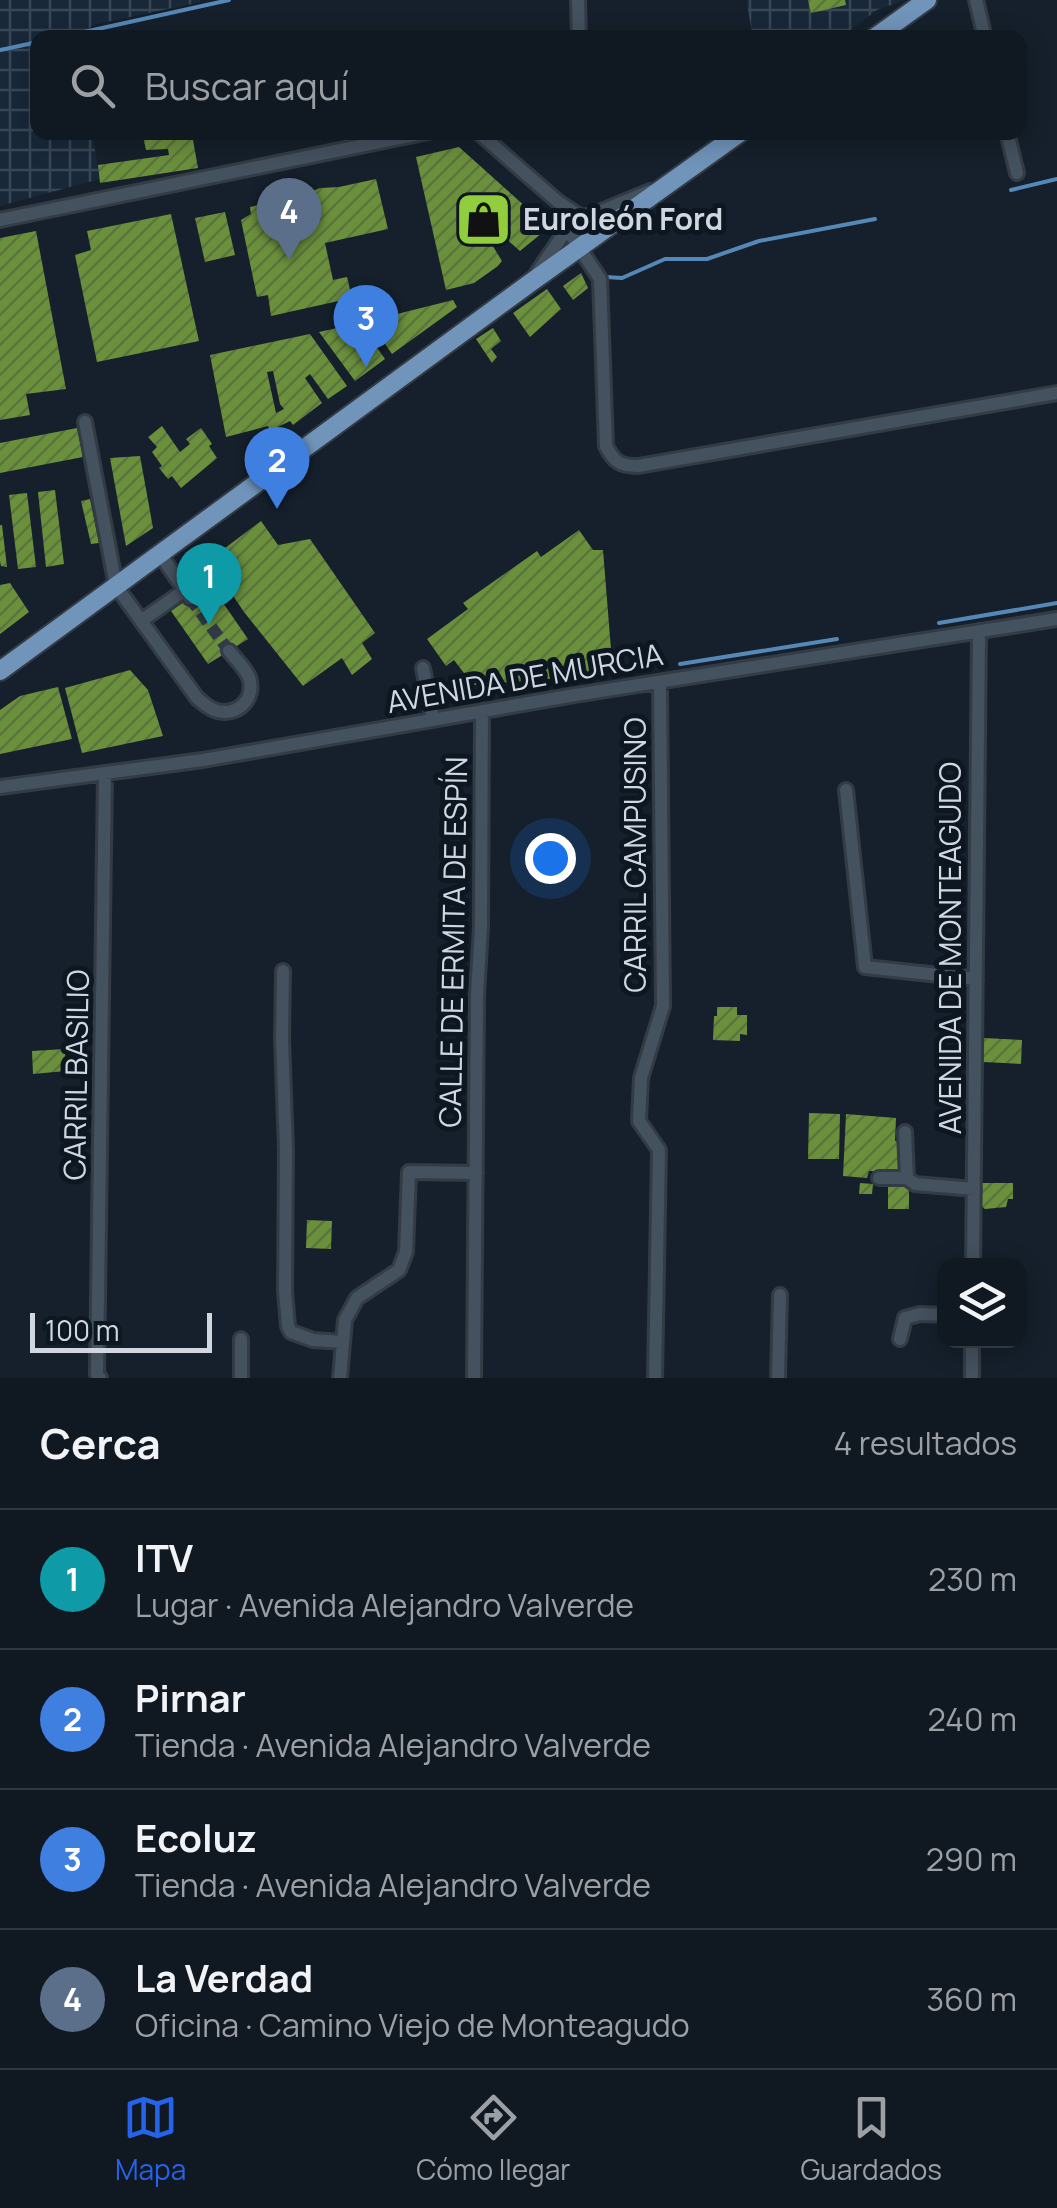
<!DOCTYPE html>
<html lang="es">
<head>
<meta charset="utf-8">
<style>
  :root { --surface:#101821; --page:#19212a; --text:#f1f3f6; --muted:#9ca0a5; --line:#30373f; --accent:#2563eb }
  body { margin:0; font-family:Manrope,sans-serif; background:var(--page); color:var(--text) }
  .controls { position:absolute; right:30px; bottom:30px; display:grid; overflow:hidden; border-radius:20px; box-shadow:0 5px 25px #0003 }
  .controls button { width:90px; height:90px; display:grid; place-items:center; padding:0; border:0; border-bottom:2px solid var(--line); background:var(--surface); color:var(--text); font:50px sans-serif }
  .scale { position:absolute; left:30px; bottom:25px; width:182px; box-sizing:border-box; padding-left:10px; border:5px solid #d0d7e0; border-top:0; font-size:28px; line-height:35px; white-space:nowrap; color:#d0d7e0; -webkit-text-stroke:8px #0c1722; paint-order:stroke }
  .you { position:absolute; left:550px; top:858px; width:35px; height:35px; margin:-25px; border:8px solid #fff; border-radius:50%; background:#1a73e8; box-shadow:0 0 0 15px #1a73e833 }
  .badge { display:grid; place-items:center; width:65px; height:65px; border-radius:50%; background:var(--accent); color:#fff; font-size:32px; font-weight:700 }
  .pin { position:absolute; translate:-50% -82px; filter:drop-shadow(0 2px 5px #0008) }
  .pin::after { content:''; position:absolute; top:52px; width:35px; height:30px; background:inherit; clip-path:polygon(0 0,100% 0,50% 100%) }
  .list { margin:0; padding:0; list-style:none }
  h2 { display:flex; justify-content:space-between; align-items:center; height:130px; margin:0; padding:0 40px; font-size:42px }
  h2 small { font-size:32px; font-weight:400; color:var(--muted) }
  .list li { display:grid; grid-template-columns:65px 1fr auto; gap:30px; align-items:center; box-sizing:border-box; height:140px; padding:0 40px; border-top:2px solid var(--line) }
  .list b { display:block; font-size:38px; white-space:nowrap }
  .list p { margin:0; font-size:32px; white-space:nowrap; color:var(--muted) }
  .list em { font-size:32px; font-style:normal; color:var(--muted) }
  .icon { flex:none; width:55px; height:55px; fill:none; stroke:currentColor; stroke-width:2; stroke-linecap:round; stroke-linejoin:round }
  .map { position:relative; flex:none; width:1057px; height:1378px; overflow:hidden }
  .search { position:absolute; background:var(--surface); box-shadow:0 5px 25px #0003; left:30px; right:30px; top:30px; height:110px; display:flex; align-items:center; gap:25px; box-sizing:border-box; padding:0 35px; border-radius:20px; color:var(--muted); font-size:38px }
  .sheet { height:690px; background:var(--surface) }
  nav { display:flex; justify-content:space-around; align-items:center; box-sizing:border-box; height:140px; border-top:2px solid var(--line); background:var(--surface); font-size:28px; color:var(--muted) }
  nav a { display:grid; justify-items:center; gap:5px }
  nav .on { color:var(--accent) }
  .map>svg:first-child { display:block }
</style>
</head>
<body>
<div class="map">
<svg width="1057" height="1378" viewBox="0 0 1057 1378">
  <defs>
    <pattern id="industrial-grid" width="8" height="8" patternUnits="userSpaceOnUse" patternTransform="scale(2.5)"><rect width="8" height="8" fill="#182839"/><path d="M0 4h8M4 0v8" fill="none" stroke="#394655"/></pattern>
    <pattern id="building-hatch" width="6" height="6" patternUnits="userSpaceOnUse" patternTransform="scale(2.5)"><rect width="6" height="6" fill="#6b903c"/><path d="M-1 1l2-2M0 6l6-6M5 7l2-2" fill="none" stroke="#5b743e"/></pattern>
  </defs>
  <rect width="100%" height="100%" fill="#15202c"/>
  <path fill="url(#industrial-grid)" d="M0 0H200V2L93 25 85 33 79 34V37L38 38V132L92 133 100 179 0 206Z
    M746 0H905L877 10 840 38 753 37Z"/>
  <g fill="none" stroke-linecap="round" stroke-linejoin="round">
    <path stroke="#5588b6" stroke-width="4" d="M57 38 229 0
      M0 50 38 42
      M1011 190 1057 179
      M606 277 622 278 665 259H707L759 241 875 219
      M939 623 1057 603
      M680 664 837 639"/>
  </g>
  <path fill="url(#building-hatch)" fill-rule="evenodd" d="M808 0H845L846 5 811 13Z
    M142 132H177V140H193L198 168 100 183 98 165 169 155 168 149 146 150Z
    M459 147 536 216 542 233 520 251 488 223 483 230 502 261 498 266 474 283 446 290 416 157Z
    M376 179 388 229 325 243 333 280 347 277 352 298 271 316 268 295 257 297 241 220 251 214 250 207 303 195 320 188 339 187Z
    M225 212 235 255 205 262 195 218Z
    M171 214 199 341 97 362 75 255 91 250 87 231Z
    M36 231 66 389 26 394 30 415 0 420V238Z
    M581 273 588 288 573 300 563 286Z
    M547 289 561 309 530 337 513 313Z
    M453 300 457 307 392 354 369 321Z
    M360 323 385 359 355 381 319 332Z
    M493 328 501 341 491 349 497 357 492 363 476 339Z
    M310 334 347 386 328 399 310 374 305 378 322 403 293 425 290 421 270 431 268 426 226 437 210 355ZM273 371 280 404 284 409 276 413 267 372Z
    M162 426 180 452 190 444 186 439 201 428 212 444 209 446 217 458 181 488 172 476 168 479 159 468 162 466 152 452 157 447 148 437Z
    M77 428 83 457 0 473V443Z
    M140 456 153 528 126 546 110 458Z
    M55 490 64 564 46 567 38 492Z
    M27 493 36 567 18 569 9 495Z
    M90 499 99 543 91 544 81 501Z
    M261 521 278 545 310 539 375 633 362 643 372 659 352 675 342 658 303 686 244 612 209 560Z
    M0 525H2L7 567 1 566 0 561Z
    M579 530 593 550H603L613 674 473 685 454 660 446 666 427 639 468 609 463 603 537 551 541 557Z
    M10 583 29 612 0 634V585Z
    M210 584 248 639 208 664 171 611Z
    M130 670 148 690 163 736 82 753 65 688Z
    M58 687 72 739 0 754V710L20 696Z
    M717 1007H737V1015H747V1035L740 1034V1041L713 1040 714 1016H717Z
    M984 1038 1022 1040 1021 1064 983 1062Z
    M65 1049 66 1071 33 1074 32 1051Z
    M809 1113 840 1114 839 1159H808Z
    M846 1114 896 1118 895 1141 902 1142 900 1172 869 1171 867 1178 843 1176Z
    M860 1183 873 1184 872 1194H859Z
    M980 1183H1013V1199H1008L1006 1207 985 1209 980 1205Z
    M888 1186 909 1187V1209H888Z
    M307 1220 332 1221 331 1249 306 1248Z"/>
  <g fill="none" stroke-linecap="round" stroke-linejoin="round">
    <path stroke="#313b47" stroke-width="12" stroke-dasharray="12 6" stroke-linecap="butt" d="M190 598 229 651"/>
    <defs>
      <path id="minor" d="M578 0 579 38
        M976 0 985 38
        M478 132 557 201 581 217 592 215 650 191
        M1007 132 1017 173
        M0 220 428 132
        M587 243 581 217 567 229 600 279 606 446C614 462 620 466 638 466L1057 393
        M537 273 567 229 565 223
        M85 422 116 586 197 698C203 703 209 709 217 711 238 716 256 699 249 677 245 668 236 659 229 651
        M160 554 190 598
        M141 621 185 590
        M423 668 433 720
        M0 787 203 760 575 695 1057 619
        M846 790 865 967 976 979
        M283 971 282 1039 286 1150 285 1291 288 1326 291 1332 313 1340 343 1342
        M905 1132 907 1178
        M879 1178H907L915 1184 974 1189
        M973 1266 979 631
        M241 1339V1378
        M900 1339 905 1318 920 1314 944 1315
        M100 1378 97 1374 105 773
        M340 1378 345 1320 357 1298 399 1270 406 1252 409 1172 476 1173
        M474 1378 477 995 481 927 482 711
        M655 1378 659 1150 639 1121 641 1078 663 1006 660 682
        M778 1378 780 1295
        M972 1378V1340"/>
      <path id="major" d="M874 38 927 0
        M0 671 530 283 741 132"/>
    </defs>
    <use href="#minor" stroke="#333b45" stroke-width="18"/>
    <use href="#major" stroke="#333b45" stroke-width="22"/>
    <use href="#minor" stroke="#44515e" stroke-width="12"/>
    <use href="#major" stroke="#7094ba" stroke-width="18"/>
  </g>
  <defs>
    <symbol id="shop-square" viewBox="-11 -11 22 22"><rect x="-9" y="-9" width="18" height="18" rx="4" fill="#92cd3e" stroke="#0c1722"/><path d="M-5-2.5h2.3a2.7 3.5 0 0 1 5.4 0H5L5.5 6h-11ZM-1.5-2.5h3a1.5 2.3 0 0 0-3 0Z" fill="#111"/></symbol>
  </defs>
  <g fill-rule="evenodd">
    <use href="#shop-square" x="452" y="188" width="63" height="63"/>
  </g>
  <g text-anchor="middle" stroke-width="10" stroke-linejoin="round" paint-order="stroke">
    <g font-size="30" font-weight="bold" fill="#d0d7e0" stroke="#0c1722" text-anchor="start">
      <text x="523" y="230">Euroleón Ford</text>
    </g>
    <g font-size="30" fill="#d0d7e0" stroke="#0c1722">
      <text transform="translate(525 679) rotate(-10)" y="10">AVENIDA DE MURCIA</text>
      <text transform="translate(636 855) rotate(-90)" y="10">CARRIL CAMPUSINO</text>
      <text transform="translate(454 942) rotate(-89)" y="10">CALLE DE ERMITA DE ESPÍN</text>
      <text transform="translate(951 948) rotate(-90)" y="10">AVENIDA DE MONTEAGUDO</text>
      <text transform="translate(77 1075) rotate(-89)" y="10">CARRIL BASILIO</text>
    </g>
  </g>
</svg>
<div class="controls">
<button><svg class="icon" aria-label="layers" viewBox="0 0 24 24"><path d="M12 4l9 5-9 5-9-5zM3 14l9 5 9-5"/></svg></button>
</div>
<div class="scale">100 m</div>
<div class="you"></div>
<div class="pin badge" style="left:209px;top:625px;background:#0f9aa8">1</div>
<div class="pin badge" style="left:277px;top:509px;background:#3f7fe0">2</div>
<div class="pin badge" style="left:366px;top:367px;background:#3f7fe0">3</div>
<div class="pin badge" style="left:289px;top:260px;background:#5c6f8a">4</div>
<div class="search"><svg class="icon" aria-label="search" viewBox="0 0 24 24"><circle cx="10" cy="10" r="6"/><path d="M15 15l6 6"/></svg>Buscar aquí</div>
</div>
<section class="sheet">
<h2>Cerca<small>4 resultados</small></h2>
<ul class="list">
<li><span class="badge" style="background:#0f9aa8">1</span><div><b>ITV</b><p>Lugar · Avenida Alejandro Valverde</p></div><em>230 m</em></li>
<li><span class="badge" style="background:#3f7fe0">2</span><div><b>Pirnar</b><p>Tienda · Avenida Alejandro Valverde</p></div><em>240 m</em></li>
<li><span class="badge" style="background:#3f7fe0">3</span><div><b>Ecoluz</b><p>Tienda · Avenida Alejandro Valverde</p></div><em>290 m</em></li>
<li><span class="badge" style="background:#5c6f8a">4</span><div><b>La Verdad</b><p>Oficina · Camino Viejo de Monteagudo</p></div><em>360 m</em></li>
</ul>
</section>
<nav>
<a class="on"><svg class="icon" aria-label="map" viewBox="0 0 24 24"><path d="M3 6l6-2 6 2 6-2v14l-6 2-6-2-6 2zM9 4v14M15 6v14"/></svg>Mapa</a>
<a><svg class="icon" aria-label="directions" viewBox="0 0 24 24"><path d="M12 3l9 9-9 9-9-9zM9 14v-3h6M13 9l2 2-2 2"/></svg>Cómo llegar</a>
<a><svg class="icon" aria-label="saved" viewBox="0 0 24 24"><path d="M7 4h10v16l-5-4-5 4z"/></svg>Guardados</a>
</nav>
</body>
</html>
